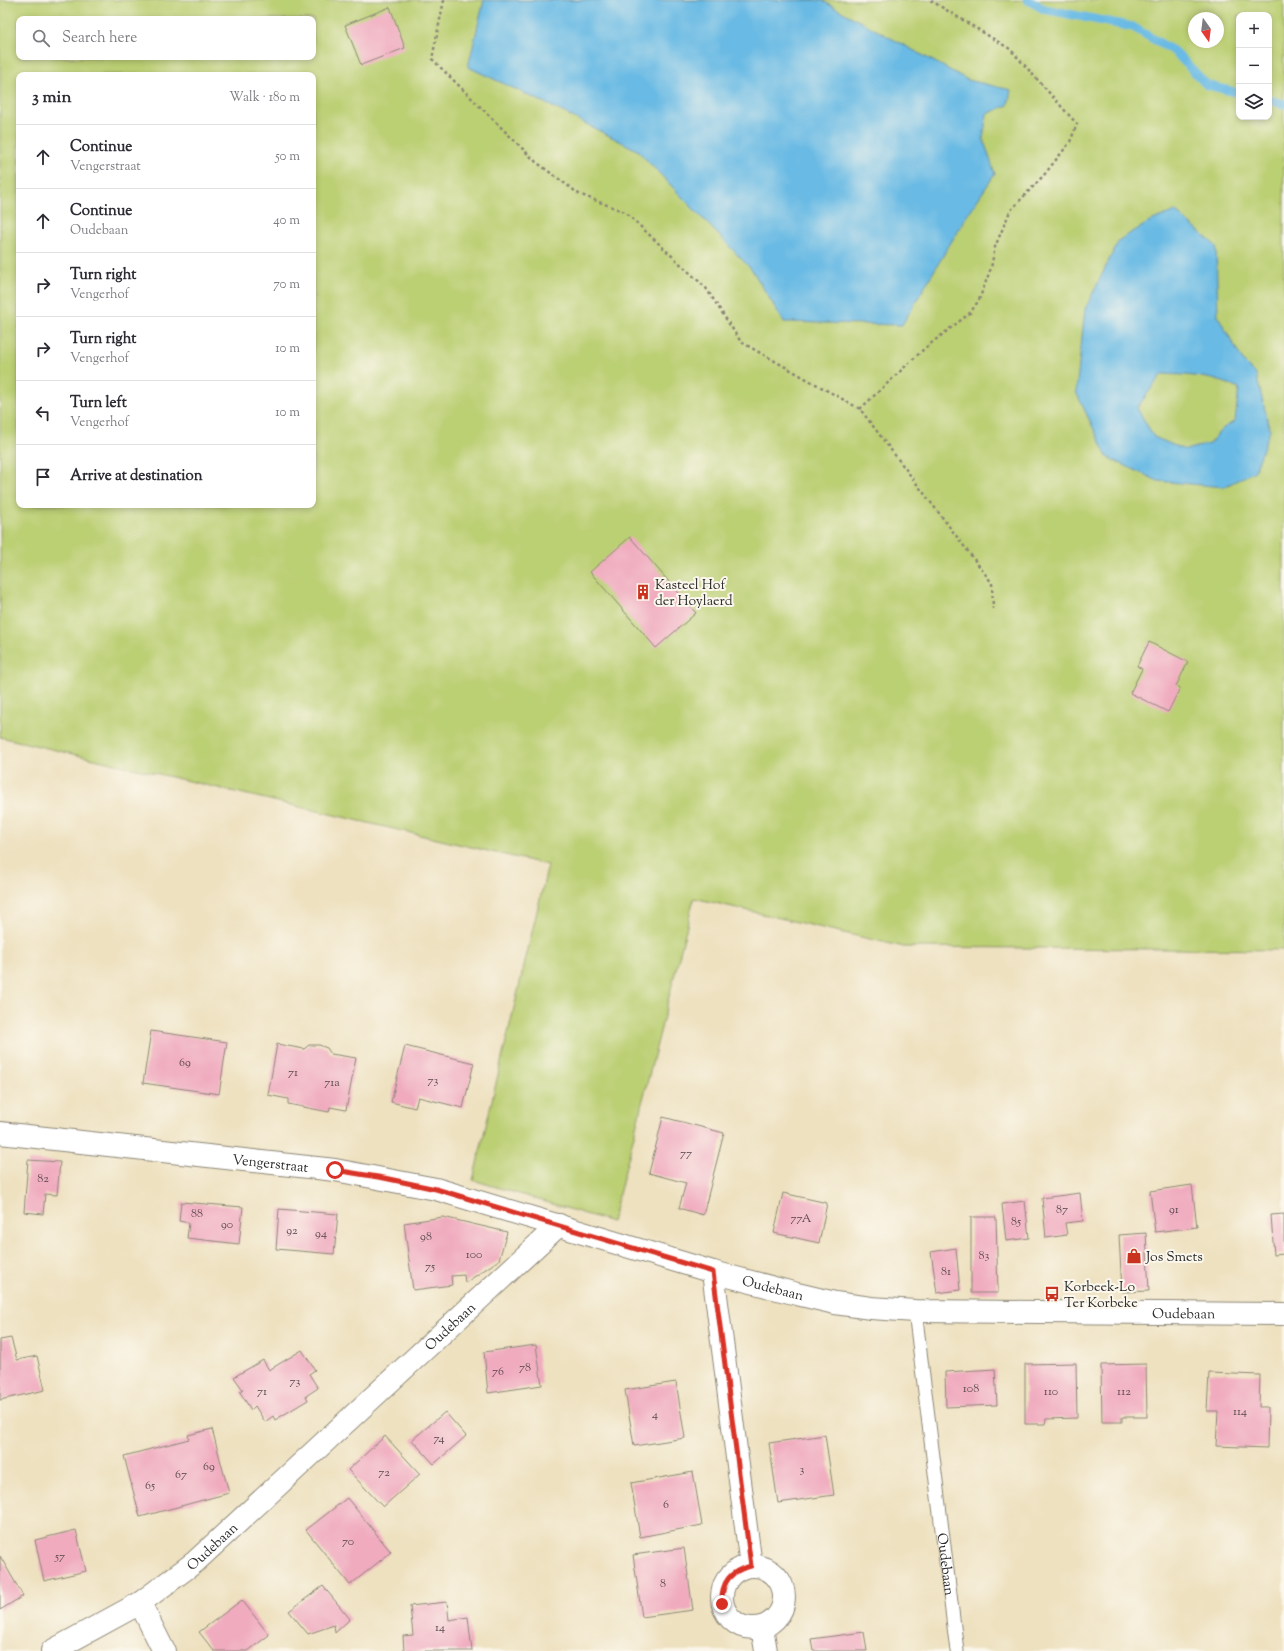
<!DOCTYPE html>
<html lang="en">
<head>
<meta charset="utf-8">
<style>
  :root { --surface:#fff; --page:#f7f7f7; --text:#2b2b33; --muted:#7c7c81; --line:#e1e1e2 }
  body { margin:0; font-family:"Sorts Mill Goudy",serif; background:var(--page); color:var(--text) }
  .controls { position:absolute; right:12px; top:12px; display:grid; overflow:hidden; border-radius:8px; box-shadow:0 2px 6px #0003 }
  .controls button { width:36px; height:36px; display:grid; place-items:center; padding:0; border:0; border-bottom:1px solid var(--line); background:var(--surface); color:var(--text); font:20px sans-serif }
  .compass { position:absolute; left:1188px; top:12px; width:36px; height:36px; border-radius:50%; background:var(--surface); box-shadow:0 2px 6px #0003; rotate:166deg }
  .stop { position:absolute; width:12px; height:12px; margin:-9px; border:3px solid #d93025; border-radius:50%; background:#fff }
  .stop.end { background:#d93025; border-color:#fff; box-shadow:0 1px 4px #0008 }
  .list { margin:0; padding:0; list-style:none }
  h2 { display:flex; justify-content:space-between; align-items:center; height:52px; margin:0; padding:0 16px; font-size:17px }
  h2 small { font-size:13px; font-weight:400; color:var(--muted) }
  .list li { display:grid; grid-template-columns:26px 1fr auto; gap:12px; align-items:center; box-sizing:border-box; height:64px; padding:0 16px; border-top:1px solid var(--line) }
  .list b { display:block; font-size:15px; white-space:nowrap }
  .list p { margin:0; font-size:13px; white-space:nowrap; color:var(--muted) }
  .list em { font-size:13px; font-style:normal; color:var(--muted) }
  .icon { flex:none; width:22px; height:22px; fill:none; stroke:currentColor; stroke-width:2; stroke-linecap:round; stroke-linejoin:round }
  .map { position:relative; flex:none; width:1284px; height:1651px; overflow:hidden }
  .search { position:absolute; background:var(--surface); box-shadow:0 2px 6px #0003; left:16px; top:16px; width:300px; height:44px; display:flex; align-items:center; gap:10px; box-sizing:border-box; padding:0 14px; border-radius:8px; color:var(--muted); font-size:15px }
  .panel { position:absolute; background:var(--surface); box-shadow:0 2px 6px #0003; left:16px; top:72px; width:300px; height:436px; border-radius:8px }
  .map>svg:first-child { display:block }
</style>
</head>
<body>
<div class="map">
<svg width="1284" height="1651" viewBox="0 0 1284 1651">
  <rect width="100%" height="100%" fill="#fbf7ec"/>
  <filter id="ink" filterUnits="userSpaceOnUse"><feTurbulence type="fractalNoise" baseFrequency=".025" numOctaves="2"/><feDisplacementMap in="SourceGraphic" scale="8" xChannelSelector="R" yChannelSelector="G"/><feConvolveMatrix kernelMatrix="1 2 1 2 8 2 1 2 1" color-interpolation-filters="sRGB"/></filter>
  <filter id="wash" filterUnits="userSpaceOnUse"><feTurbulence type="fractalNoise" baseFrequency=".012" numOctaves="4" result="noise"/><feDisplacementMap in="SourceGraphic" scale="16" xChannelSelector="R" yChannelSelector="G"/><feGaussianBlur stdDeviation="0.9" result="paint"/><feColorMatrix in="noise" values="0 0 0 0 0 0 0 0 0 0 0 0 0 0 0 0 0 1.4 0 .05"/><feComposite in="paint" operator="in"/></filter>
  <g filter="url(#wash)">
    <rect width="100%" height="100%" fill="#eee1c0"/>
    <path fill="#bbcf73" stroke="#737d4f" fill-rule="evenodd" d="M0 0H1284V950L904 947 694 898 612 1222 473 1180 548 865 0 737ZM1239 15H1269V117H1239ZM1194 18H1218V42H1194ZM19 19H313V57H19ZM19 75H313V505H19Z"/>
    <path fill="#69bae4" stroke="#4a7288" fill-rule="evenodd" d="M484 0H821L968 80 1011 90 1008 105 987 114 983 138 995 174 966 217 902 325 784 322 752 270 637 150 545 103 468 67Z
      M1175 211 1216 246 1218 316 1243 361 1256 374 1270 430 1255 471 1224 487 1158 481 1107 457 1076 392 1085 309 1119 240 1153 220ZM1162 374C1192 375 1211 376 1239 388L1235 421 1222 429 1209 444 1185 450 1154 437 1137 408Z"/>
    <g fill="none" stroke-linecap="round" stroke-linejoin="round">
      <path stroke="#69bae4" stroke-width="9" d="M1028 0 1044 9 1133 27 1175 52 1207 85 1239 93
        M1269 100 1284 104"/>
    </g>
    <g id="blocks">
      <path fill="#f0abbf" d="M390 7 405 48 361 65 345 25Z
        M630 537 696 613 656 648 590 572Z
        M1149 642 1188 662 1176 686 1180 688 1168 712 1130 693 1142 669 1137 666Z
        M151 1031 227 1042 219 1094 143 1083Z
        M277 1044 304 1049 309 1045H319L327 1048 331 1054 356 1058 346 1110 330 1107 329 1112 288 1104V1099L268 1095Z
        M405 1046 474 1063 463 1108 418 1097 415 1108 391 1102Z
        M663 1117 724 1133 703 1215 679 1208 686 1183 649 1173Z
        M28 1160 60 1162 57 1195 45 1194 43 1214 24 1212Z
        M1192 1185 1197 1227 1155 1232 1150 1191Z
        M783 1193 827 1203 819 1243 774 1233Z
        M1080 1193 1083 1221 1065 1223 1067 1235 1046 1238 1042 1198Z
        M1025 1201 1029 1238 1006 1241 1002 1204Z
        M181 1202 243 1207 239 1244 187 1238 189 1223 179 1221Z
        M279 1209 338 1214 334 1254 276 1249Z
        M1284 1214V1254L1274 1255 1271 1215Z
        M443 1217 507 1232 499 1260 465 1283 464 1275 451 1276 452 1285 413 1290 404 1223Z
        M971 1217H996L998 1293H971Z
        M1146 1233 1149 1291 1122 1292 1119 1235Z
        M956 1248 960 1290 937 1293 931 1252Z
        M11 1338 17 1360 37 1356 45 1390 0 1400V1340Z
        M536 1345 542 1385 488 1393 484 1352Z
        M302 1350 315 1370 309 1374 318 1388 306 1396 308 1400 293 1409 275 1420 273 1416 265 1422 255 1406 251 1410 240 1392 243 1390 234 1377 263 1360 269 1370Z
        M1076 1363 1077 1418 1046 1419 1045 1424H1025V1364Z
        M1146 1364 1147 1417H1122V1422H1102L1101 1365Z
        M995 1369 997 1405 946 1407 945 1372Z
        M1209 1373 1260 1375 1259 1407H1268L1267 1448 1216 1446 1218 1411H1207Z
        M676 1382 685 1438 634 1446 625 1390Z
        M445 1412 466 1436 434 1464 412 1440Z
        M212 1429 229 1493 140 1517 124 1456 189 1439 188 1435Z
        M825 1435 834 1495 778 1503 769 1443Z
        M385 1436 420 1474 383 1507 348 1470Z
        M693 1472 702 1525 640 1537 631 1483Z
        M347 1498 391 1552 350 1585 306 1530Z
        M76 1530 86 1571 44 1581 35 1540Z
        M684 1548 693 1610 642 1617 633 1555Z
        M0 1556 23 1596 0 1610Z
        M323 1586 350 1619 335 1633 334 1625 308 1634 289 1611Z
        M242 1600 269 1635 248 1651H214L199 1632Z
        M447 1602 449 1620 468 1617 472 1651H404L403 1636 413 1635 410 1606Z
        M864 1632 867 1651H813L811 1639Z"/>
    </g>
  </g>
  <g filter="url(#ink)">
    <use href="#blocks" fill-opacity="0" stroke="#8c8676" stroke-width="1"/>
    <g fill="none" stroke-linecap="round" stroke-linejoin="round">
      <defs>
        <g id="service">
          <path id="s1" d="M915 1311 957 1651"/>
        </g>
        <g id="minor">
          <path id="s2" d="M0 1133 335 1170 436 1189 713 1272 797 1294 835 1303 871 1308 915 1311 1284 1314"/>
          <path d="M713 1272 751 1566"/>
          <circle cx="753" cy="1597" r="31"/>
          <path d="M140 1603 164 1651"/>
          <path d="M762 1627 766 1651"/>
          <path id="s3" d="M52 1651 140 1603 195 1562 559 1225"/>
        </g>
      </defs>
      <use href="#service" stroke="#8c8676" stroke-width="15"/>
      <use href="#minor" stroke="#8c8676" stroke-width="24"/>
      <path stroke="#8c8676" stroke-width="2.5" stroke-dasharray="3 3" stroke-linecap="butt" d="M444 0 432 59 536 162 579 194 625 212 706 288 741 342 860 409 992 583 993 609
        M860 409 925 348 970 313 979 300 991 268 995 247 1010 211 1044 175 1070 142 1077 124 1010 49 930 0"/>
      <use href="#service" stroke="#fff" stroke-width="13"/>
      <use href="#minor" stroke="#fff" stroke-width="22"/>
    </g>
  </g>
  <g fill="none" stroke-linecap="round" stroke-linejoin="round" filter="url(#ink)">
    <path stroke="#d93025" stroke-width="5" d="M335 1170 384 1178 436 1189 713 1272 751 1566C730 1571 721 1582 722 1604"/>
  </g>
  <defs>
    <symbol id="building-bare" viewBox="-9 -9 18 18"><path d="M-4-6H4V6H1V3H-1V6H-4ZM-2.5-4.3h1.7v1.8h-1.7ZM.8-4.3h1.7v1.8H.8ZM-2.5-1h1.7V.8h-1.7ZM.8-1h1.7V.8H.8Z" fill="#c8321e" stroke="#fbf7ec" stroke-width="2.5" paint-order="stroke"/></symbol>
    <symbol id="shop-bare" viewBox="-9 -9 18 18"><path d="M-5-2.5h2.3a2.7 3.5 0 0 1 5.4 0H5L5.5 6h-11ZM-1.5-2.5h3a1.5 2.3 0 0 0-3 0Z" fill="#c8321e" stroke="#fbf7ec" stroke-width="2.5" paint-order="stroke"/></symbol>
    <symbol id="bus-bare" viewBox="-9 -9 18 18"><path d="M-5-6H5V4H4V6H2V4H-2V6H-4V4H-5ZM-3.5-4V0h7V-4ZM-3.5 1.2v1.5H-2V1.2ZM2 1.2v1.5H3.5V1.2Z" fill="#c8321e" stroke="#fbf7ec" stroke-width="2.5" paint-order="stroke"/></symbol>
  </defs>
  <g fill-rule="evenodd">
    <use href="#building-bare" x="632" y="581" width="22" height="22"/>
    <use href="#shop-bare" x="1123" y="1245" width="22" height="22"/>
    <use href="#bus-bare" x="1041" y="1283" width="22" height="22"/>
  </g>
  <g text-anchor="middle" stroke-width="4" stroke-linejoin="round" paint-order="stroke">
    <g font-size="12" fill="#5c4b50">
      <text x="185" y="1066">69</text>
      <text x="293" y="1076">71</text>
      <text x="433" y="1084">73</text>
      <text x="332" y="1086">71a</text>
      <text x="686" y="1157">77</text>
      <text x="43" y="1182">82</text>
      <text x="1062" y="1213">87</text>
      <text x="1174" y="1213">91</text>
      <text x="197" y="1217">88</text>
      <text x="801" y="1222">77A</text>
      <text x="1016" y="1225">85</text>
      <text x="227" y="1228">90</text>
      <text x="292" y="1234">92</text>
      <text x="321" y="1237">94</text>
      <text x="426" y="1240">98</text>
      <text x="474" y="1258">100</text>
      <text x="984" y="1259">83</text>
      <text x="430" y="1270">75</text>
      <text x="946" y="1275">81</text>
      <text x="525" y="1371">78</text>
      <text x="498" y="1375">76</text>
      <text x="295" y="1385">73</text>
      <text x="971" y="1392">108</text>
      <text x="262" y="1395">71</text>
      <text x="1051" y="1395">110</text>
      <text x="1124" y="1395">112</text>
      <text x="1240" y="1415">114</text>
      <text x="655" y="1418">4</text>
      <text x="439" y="1442">74</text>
      <text x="209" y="1470">69</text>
      <text x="802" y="1473">3</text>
      <text x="384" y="1476">72</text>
      <text x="181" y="1478">67</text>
      <text x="150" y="1489">65</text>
      <text x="666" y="1508">6</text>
      <text x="348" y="1545">70</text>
      <text x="60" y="1560">57</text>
      <text x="663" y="1587">8</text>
      <text x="440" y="1631">14</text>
    </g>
    <g font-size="14" fill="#2b2b2b" stroke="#fbf7ec" text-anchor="start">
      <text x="655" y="589">Kasteel Hof<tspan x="655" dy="16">der Hoylaerd</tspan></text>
      <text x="1146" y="1261">Jos Smets</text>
      <text x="1064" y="1291">Korbeek-Lo<tspan x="1064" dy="16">Ter Korbeke</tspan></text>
    </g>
    <g font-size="14" fill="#2b2b2b" stroke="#fbf7ec">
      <text dy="5" stroke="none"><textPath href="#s2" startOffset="272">Vengerstraat</textPath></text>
      <text dy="5" stroke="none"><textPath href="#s2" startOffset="791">Oudebaan</textPath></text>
      <text dy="5" stroke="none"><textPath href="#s2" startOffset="1204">Oudebaan</textPath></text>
      <text dy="5" stroke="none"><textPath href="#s3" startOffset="516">Oudebaan</textPath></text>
      <text dy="5" stroke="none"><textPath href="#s3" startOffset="192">Oudebaan</textPath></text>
      <text dy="5" stroke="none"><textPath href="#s1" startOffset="255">Oudebaan</textPath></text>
    </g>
  </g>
</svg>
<div class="controls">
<button>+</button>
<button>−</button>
<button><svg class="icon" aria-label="layers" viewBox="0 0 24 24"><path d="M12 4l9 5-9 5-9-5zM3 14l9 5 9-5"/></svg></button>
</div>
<svg class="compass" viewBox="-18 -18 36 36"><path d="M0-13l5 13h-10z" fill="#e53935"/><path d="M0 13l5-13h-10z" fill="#7c7c81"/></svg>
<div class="stop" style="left:335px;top:1170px"></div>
<div class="stop end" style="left:722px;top:1604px"></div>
<div class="search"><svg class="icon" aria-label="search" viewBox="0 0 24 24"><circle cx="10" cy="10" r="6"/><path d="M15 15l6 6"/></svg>Search here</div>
<section class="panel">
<h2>3 min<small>Walk · 180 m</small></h2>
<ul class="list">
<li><svg class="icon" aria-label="ahead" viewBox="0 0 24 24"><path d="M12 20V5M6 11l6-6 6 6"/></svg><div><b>Continue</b><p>Vengerstraat</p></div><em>50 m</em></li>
<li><svg class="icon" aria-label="ahead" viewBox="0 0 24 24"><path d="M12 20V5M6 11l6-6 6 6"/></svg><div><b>Continue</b><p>Oudebaan</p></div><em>40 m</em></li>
<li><svg class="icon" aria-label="right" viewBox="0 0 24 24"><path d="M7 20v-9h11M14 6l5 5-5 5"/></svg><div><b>Turn right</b><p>Vengerhof</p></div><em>70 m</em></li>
<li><svg class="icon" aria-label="right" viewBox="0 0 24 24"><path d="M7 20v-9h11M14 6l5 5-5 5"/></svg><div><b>Turn right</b><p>Vengerhof</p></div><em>10 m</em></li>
<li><svg class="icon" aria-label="left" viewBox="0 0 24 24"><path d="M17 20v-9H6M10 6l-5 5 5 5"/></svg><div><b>Turn left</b><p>Vengerhof</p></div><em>10 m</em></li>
<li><svg class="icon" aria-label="arrive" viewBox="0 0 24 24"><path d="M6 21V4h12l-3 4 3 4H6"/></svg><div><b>Arrive at destination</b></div></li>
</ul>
</section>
</div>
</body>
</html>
